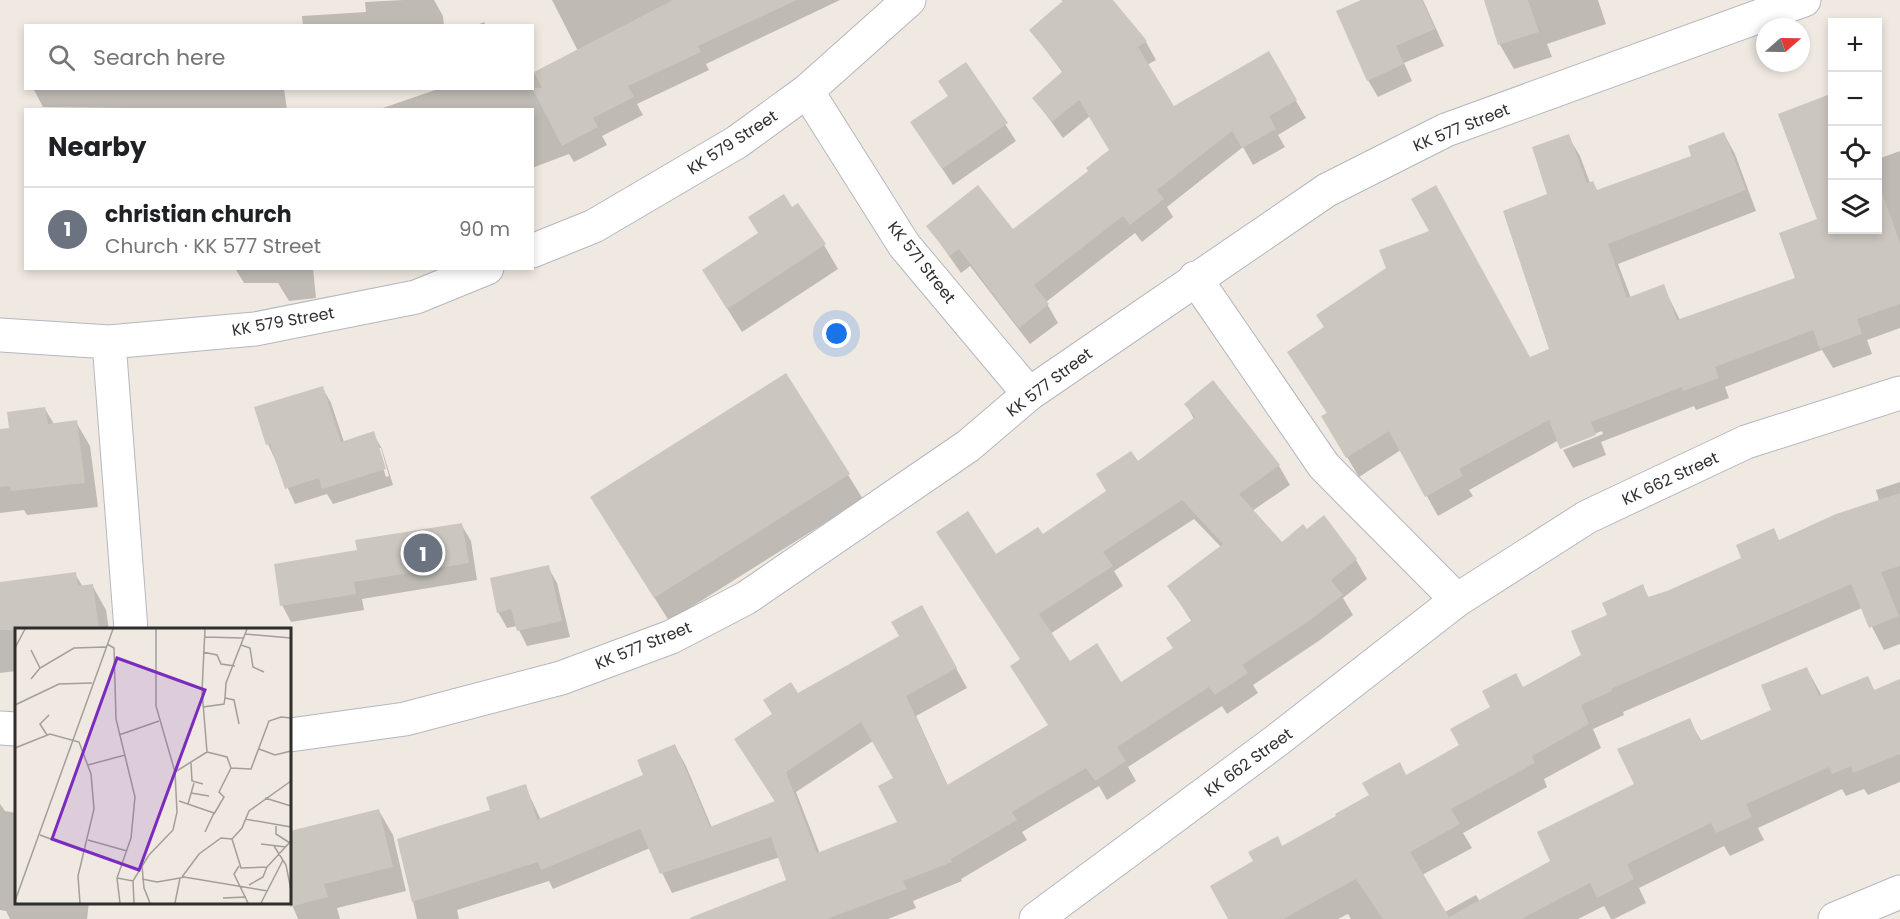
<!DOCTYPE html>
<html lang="en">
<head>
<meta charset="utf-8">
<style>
  :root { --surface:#fff; --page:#f2f2f2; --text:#202124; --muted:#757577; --line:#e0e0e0; --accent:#b45309 }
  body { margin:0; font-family:Poppins,sans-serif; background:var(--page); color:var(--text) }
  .controls { position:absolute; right:18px; top:18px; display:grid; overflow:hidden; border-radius:0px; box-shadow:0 3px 9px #0003 }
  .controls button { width:54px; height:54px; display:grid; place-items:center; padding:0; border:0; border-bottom:2px solid var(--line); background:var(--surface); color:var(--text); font:30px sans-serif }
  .compass { position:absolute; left:1756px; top:18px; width:54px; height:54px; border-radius:50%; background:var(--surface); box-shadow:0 3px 9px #0003; rotate:70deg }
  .you { position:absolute; left:837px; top:334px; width:21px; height:21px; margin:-15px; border:4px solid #fff; border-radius:50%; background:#1a73e8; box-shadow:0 0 0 9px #1a73e833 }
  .badge { display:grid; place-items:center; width:39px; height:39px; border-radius:50%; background:var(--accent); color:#fff; font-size:20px; font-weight:700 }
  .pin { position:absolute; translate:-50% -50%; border:3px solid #fff; box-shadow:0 2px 6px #0006 }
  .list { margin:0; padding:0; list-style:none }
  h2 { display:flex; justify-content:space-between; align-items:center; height:78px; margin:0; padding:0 24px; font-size:26px }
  h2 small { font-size:20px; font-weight:400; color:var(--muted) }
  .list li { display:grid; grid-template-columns:39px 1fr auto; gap:18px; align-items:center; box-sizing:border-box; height:84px; padding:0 24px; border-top:2px solid var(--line) }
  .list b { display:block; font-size:22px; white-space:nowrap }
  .list p { margin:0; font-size:20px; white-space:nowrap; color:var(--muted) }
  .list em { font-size:20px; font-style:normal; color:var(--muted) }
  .icon { flex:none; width:33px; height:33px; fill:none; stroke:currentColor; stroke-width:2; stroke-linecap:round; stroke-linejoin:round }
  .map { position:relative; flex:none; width:1900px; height:919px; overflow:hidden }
  .search { position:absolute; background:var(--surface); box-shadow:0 3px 9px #0003; left:24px; top:24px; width:510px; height:66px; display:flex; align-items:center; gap:15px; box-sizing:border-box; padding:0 21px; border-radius:0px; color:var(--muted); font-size:22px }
  .panel { position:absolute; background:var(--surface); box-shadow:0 3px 9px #0003; left:24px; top:108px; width:510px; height:162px; border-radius:0px }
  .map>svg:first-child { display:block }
</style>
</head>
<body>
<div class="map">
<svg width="1900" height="919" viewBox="0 0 1900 919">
  <rect width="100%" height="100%" fill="#efe9e1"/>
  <path fill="#0003" fill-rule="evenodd" d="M403 0H434L443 16 444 26H303L302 16 366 12 365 2Z
    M552 0H840L706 64 709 70 637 104 643 115 602 136 607 145 574 162 569 154 532 168V110H377L441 88H532V75L578 51Z
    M1062 0H1111L1146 42 1156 60 1147 65 1173 108 1268 53 1306 118 1278 135 1285 147 1253 165 1243 147 1167 207 1173 217 1142 242 1135 233 1046 302 1058 323 1030 344 970 266 961 273 928 226 1013 231 1090 171 1111 150 1090 116 1063 138 1034 98 1063 73 1031 30 1063 3Z
    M1365 0H1423L1444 46 1404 63 1412 81 1378 97 1368 80Z
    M1485 0H1598L1606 24 1547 44 1552 57 1514 69 1500 45Z
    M484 22 486 26H475Z
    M966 64 1016 141 953 185 912 123 950 97Z
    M33 88H295L284 89 287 110 43 107Z
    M1724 134 1735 154 1756 211 1618 264 1631 298 1663 286 1680 320 1797 279 1832 230H1878V159L1900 151V328L1867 340 1872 354 1833 368 1822 350 1725 387 1729 398 1696 410 1694 406 1601 442 1606 455 1573 468 1563 450 1603 434 1602 431 1562 446V449L1559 440 1469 490 1473 496 1438 516 1401 450 1359 477 1323 417 1328 414 1289 352 1530 359 1551 350 1549 195 1568 136 1580 156 1590 183 1598 192 1693 157Z
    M792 209 824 245 838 269 742 332 718 294 759 234Z
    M235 268H313L316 298 289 301 278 283H244Z
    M786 375 863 499 669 621 606 521Z
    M322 387 331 403 344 442 373 433 382 449 393 485 333 504 327 494 295 504 268 444ZM377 448H381L389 476 386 477Z
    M1186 404 1279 466 1290 485 1252 511 1281 544 1356 560 1367 579 1343 598 1353 615 1320 640 1253 685 1258 693 1227 714 1222 706 1128 767 1136 781 1107 800 1099 786 1022 832 1027 840 961 879 962 881 913 901 916 908 888 919H689L788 881 780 857 672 893 650 848 553 889 549 881 457 910 459 919H417L399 840 492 811 525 786 541 820 645 776 675 746 686 766 712 828 776 803 747 758 773 715 797 695 933 626 967 688 916 716 948 786 1050 726 1021 661 996 556 1042 536 1108 492 1138 464 1194 419ZM1194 519 1221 547 1169 586 1192 622 1174 649 1121 684 1069 663 1050 634 1123 586 1114 571ZM873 741 895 779 899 823 820 854 796 792Z
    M45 409 54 424 76 422 90 446 98 507 27 515 24 510 0 513V431L11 429Z
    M1900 482V644L1884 650 1862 608 1623 712 1624 715 1593 729 1601 748 1544 779 1547 787 1463 833 1472 848 1422 875 1445 912 1476 895 1480 902 1551 862 1636 784 1689 720 1702 742 1773 710 1807 669 1822 696 1867 678 1875 691 1900 681V782L1868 795 1864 789 1846 796 1842 789 1758 828 1764 840 1730 856 1724 846 1639 888 1646 903 1614 919H1611L1604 906 1578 919H1351L1348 914 1338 919H1229L1282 847 1461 746 1523 688 1583 656 1609 616 1642 586 1649 598 1667 592 1780 541 1879 501 1876 490Z
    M461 524 471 541 477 580 362 599 364 610 291 622 282 605 359 551Z
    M548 567 557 583 570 637 527 646 517 626 507 628 498 612Z
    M75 574 83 587 92 585 106 610 109 630H16V671L0 673V584Z
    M0 804 5 811 16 813V902H89L87 919H10L6 911 0 910Z
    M379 811 393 835 406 891 337 908 340 919H298L290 900V832Z"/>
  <path fill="#cbc7bf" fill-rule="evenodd" d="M673 0H797L698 46 701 52 628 86 634 97 593 118 598 127 562 146 532 88H542L534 72Z
    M1064 0H1113L1147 41 1138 47 1174 106 1269 51 1297 100 1269 116 1276 129 1242 148 1232 131 1157 190 1164 199 1130 225 1123 216 1034 285 1049 304 1019 328 959 249 950 256 926 226 978 185 1013 229 1088 171 1086 168 1109 150 1079 100 1052 122 1032 98 1063 71 1029 30Z
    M1361 0H1422L1435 29 1396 46 1404 64 1367 81 1336 11Z
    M1484 0H1528L1539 32 1498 45Z
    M966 62 1008 123 942 169 910 122 948 96 938 81Z
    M1833 93V230H1878V181L1900 243V304L1857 319 1862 334 1820 349 1813 330 1715 367 1719 378 1683 391 1682 387 1591 422 1596 435 1560 449 1549 420 1459 469 1463 476 1425 497 1389 431 1346 458 1321 416 1327 413 1287 352 1324 327 1316 315 1386 268 1379 250 1429 231 1411 199 1436 185 1530 357 1549 349 1503 211 1547 194 1532 147 1569 134 1587 183 1593 181 1597 190 1691 156 1688 146 1724 132 1746 190 1608 244 1627 298 1664 284 1677 320 1795 278 1779 233 1817 219 1778 114Z
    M784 194 792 207 798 203 826 244 727 309 702 270 758 233 748 217Z
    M786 373 850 474 654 598 590 497Z
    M1213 380 1280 465 1239 494 1282 542 1303 524 1307 529 1324 515 1357 559 1331 580 1343 595 1309 621 1242 665 1248 673 1215 695 1209 687 1117 747 1126 761 1095 781 1086 768 1012 812 1017 820 951 859 952 862 903 881 907 889 827 919H692V917L786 880 771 837 660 874 640 829 541 870 538 862 412 902 397 839 490 810 486 797 526 784 537 820 643 775 637 760 675 744 710 827 775 801 734 739 772 714 763 700 791 682 798 693 899 636 891 622 922 605 957 668 906 696 947 785 1048 725 1010 666 1020 659 936 532 968 511 996 554 1038 527 1043 534 1106 491 1096 474 1131 451 1138 461 1195 417 1184 404ZM1182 500 1223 544 1167 586 1192 620 1166 638 1173 648 1121 682 1097 643 1070 661 1039 614 1113 566 1103 552ZM861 722 893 778 878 786 897 822 817 853 786 772Z
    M323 386 341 442 374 431 386 469 322 489 319 478 285 489 270 444 266 445 254 407Z
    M45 407 48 424 77 420 85 483 11 491 10 486 0 487V429L9 428 7 412Z
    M1900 493V566L1881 572 1899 616 1869 628 1851 584 1611 689 1612 691 1581 705 1589 724 1532 756 1535 763 1451 809 1460 824 1410 852 1449 917 1550 861 1537 832 1634 784 1617 749 1690 718 1700 741 1771 710 1761 685 1807 667 1819 696 1868 676 1874 690 1900 679V754L1853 773 1851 766 1832 774 1829 767 1746 804 1752 817 1716 833 1711 823 1627 864 1634 879 1597 898 1590 883 1521 919H1383L1356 879 1283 919H1228L1210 886 1253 861 1248 852 1278 836 1282 846 1336 816 1335 814 1369 795 1362 783 1400 762 1406 775 1459 745 1450 729 1490 707 1482 691 1516 673 1523 687 1581 655 1571 631 1607 615 1602 603 1643 584 1648 597 1667 591 1741 558 1736 545 1774 528 1779 540 1836 514Z
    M462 523 469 563 354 582 356 594 280 606 274 564 357 550 355 540Z
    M549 565 562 621 517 631 511 609 497 613 490 578Z
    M76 572 78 586 93 584 99 630H0V582Z
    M379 809 393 867 324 884 328 897 290 907V831Z"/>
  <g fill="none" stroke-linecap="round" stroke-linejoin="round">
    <defs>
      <path id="street" d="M807 91 904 245 1029 394
        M532 251 594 226 737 142 807 91 909 0
        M1195 278 1324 466 1457 600
        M0 335 109 342 255 329 416 297 487 268
        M109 342 131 630
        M0 728 16 729
        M290 735 405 719 561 678 671 637 746 598 968 446 1029 394 1327 190 1446 130 1804 0
        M1036 919 1276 741 1457 600 1587 517 1746 442 1900 393
        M1835 919 1900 892"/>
    </defs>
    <use href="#street" stroke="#b4b7c1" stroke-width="35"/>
    <use href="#street" stroke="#fff" stroke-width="33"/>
  </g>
  <g text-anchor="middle" stroke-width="5" stroke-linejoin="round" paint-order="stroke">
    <g font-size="16" fill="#2e2e2e" stroke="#fff">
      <text transform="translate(1461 127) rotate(-22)" y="6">KK 577 Street</text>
      <text transform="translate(732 142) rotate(-33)" y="6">KK 579 Street</text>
      <text transform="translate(922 262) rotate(52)" y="6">KK 571 Street</text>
      <text transform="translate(283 321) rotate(-10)" y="6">KK 579 Street</text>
      <text transform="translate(1049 382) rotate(-37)" y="6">KK 577 Street</text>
      <text transform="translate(1670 478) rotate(-25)" y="6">KK 662 Street</text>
      <text transform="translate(643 645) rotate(-22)" y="6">KK 577 Street</text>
      <text transform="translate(1248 762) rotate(-36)" y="6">KK 662 Street</text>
    </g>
  </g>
  <g transform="translate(15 628)">
    <rect width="276" height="276" fill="#efe9e1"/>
    <path fill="none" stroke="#a29e99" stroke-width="1.5" d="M230 6 276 10M189 9 228 10M92 16 99 20 101 91 120 169 116 210 102 250 105 275M226 17 235 20 238 39 249 44M0 20 10 1M16 22 25 40M188 24 202 27 206 36 220 38M16 51 25 40 59 20 91 19M0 77 44 56 77 55M188 79 209 76 210 70M224 96 219 72 210 70 211 55 232 1M32 107 25 96 34 87M104 107 144 93M0 120 35 106 64 114 76 146 79 181 63 248 65 275M244 121 260 127 276 123M192 124 212 129 216 140 204 164 209 169 199 186M176 135 177 153 188 156M73 137 110 127M216 140 236 141 254 93 266 89 276 90M160 144 192 124 187 63 190 1M176 165 194 168M250 170 276 178M164 173 199 185 190 204M173 176 179 155M230 191 276 199M261 198V206L275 215M25 207 68 223M217 211 227 200 234 183 276 153M73 212 112 223M246 216 271 219M259 218 271 237 276 262M127 238 129 260 135 275M224 238 219 246 233 275M167 249 184 226 206 210 217 211 226 240 252 239 276 213M102 250 118 253 134 227 158 202 162 184 160 144 141 78V1M127 251 142 254 165 250M118 253 119 275M234 257 248 249 252 239M208 270 231 269M0 273 98 1M160 275 165 250 169 249 253 263M246 275 268 232"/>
    <path fill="#7b2cbf" fill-opacity="0.15" stroke="#7b2cbf" stroke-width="3" d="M102 30 190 62 124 242 37 211Z"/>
    <rect width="276" height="276" fill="none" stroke="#2e2e2e" stroke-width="3"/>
  </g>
</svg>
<div class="controls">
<button>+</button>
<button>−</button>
<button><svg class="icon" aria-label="locate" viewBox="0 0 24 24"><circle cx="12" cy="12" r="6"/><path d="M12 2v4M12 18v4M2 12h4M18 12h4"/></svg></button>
<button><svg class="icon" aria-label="layers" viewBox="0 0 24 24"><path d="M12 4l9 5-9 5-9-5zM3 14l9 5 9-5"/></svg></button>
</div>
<svg class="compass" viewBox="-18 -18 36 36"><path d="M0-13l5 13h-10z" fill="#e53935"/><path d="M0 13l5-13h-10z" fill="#757577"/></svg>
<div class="you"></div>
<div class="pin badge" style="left:423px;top:553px;background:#6b7280">1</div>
<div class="search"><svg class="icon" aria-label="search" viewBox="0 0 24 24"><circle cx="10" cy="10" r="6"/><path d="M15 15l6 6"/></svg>Search here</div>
<section class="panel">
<h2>Nearby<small></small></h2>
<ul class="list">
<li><span class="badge" style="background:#6b7280">1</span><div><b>christian church</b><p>Church · KK 577 Street</p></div><em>90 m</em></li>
</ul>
</section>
</div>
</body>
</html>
